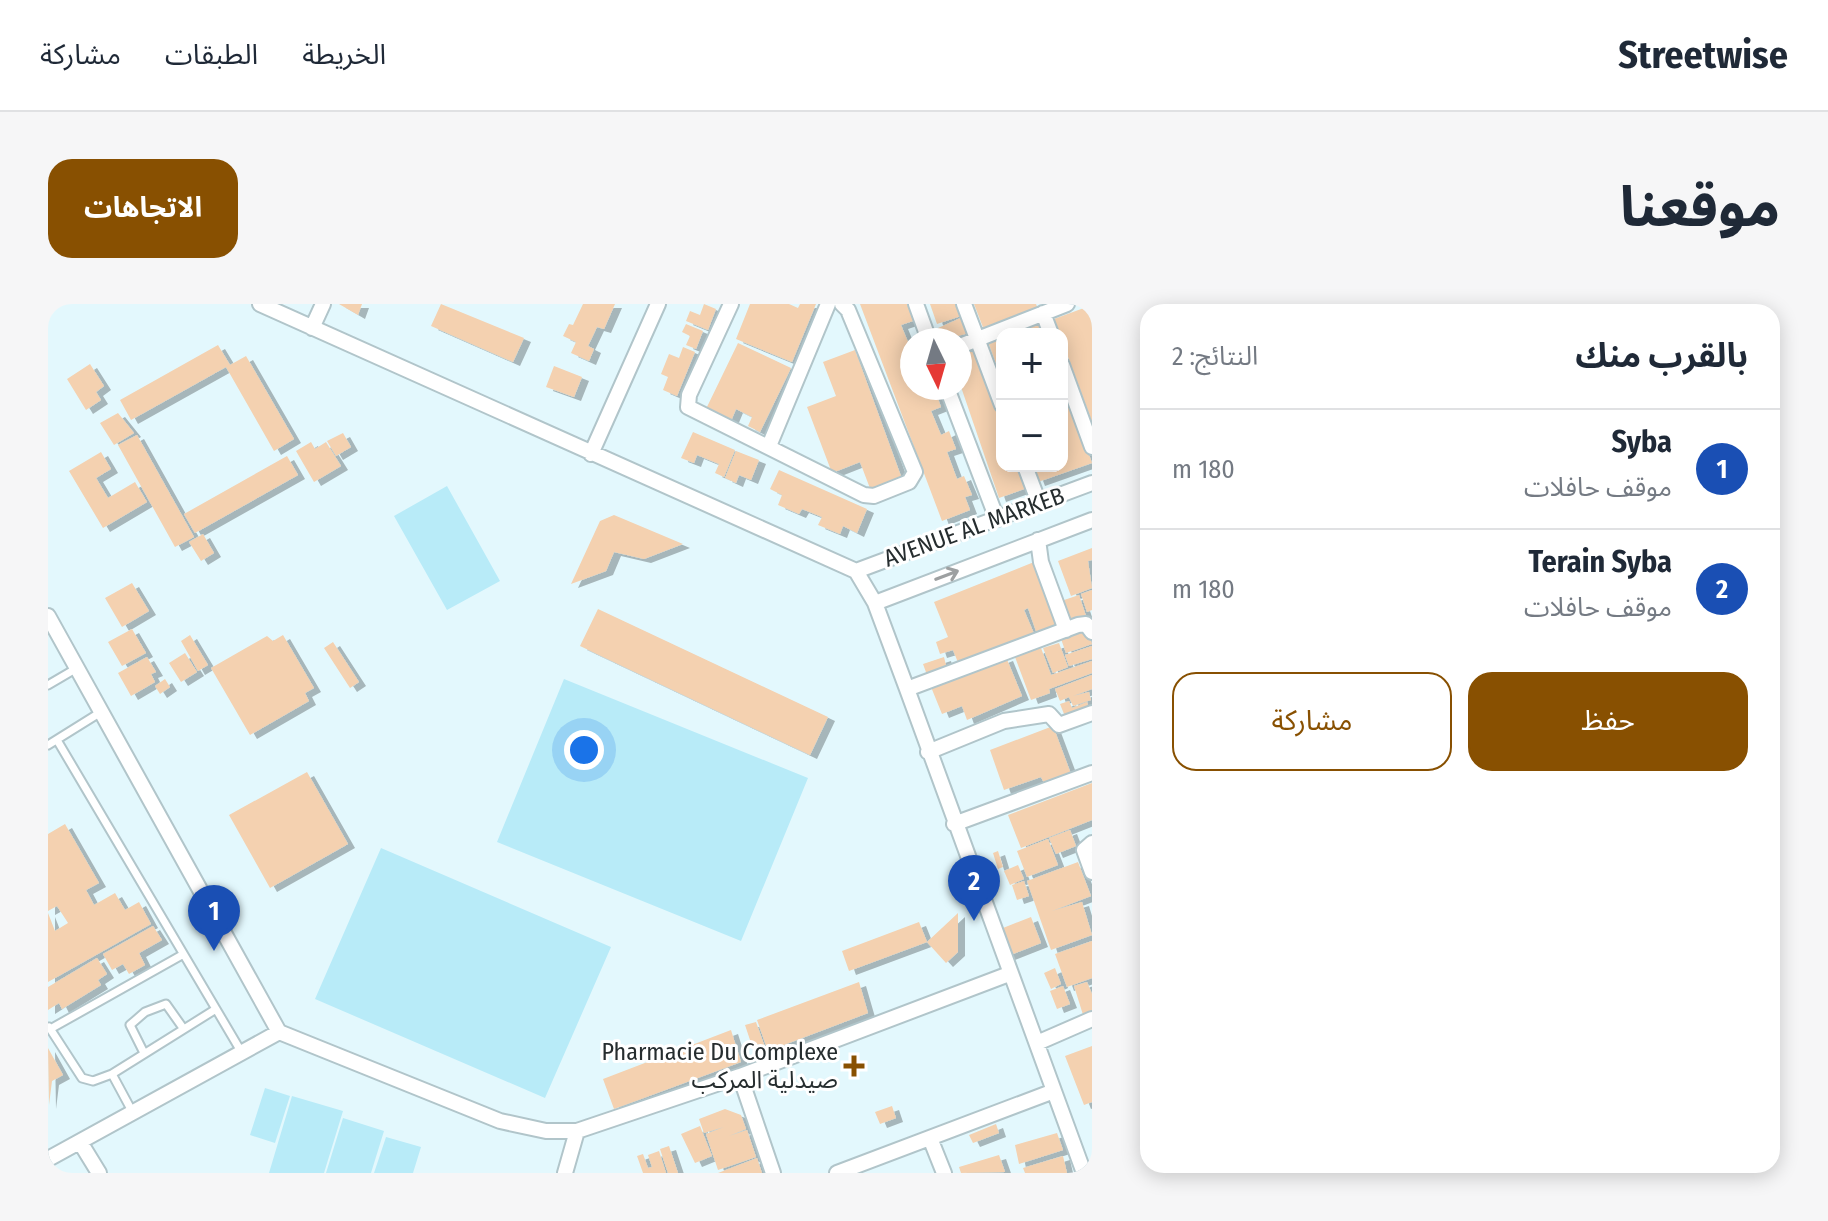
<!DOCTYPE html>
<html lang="ar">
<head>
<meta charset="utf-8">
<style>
  :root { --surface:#fff; --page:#f6f6f7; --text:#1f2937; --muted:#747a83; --line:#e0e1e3; --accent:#885001 }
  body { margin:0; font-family:"Fira Sans Condensed","Noto Sans Arabic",sans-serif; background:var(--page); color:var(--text); direction:rtl }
  .controls { position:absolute; right:24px; top:24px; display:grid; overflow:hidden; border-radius:16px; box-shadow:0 4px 20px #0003 }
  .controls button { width:72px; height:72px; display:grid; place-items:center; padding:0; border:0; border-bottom:2px solid var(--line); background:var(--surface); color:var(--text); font:40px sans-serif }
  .compass { position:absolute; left:852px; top:24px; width:72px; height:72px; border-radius:50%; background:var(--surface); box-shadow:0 4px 20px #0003; rotate:175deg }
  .you { position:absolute; left:536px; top:446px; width:28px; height:28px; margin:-20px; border:6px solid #fff; border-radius:50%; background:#1a73e8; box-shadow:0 0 0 12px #1a73e833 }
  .badge { display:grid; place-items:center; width:52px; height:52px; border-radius:50%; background:var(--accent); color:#fff; font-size:26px; font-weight:700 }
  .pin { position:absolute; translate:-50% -66px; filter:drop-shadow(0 2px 4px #0008) }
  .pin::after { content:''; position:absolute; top:42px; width:28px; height:24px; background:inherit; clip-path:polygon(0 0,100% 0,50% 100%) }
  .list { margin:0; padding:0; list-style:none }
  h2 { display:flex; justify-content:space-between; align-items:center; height:104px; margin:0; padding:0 32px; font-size:34px }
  h2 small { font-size:26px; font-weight:400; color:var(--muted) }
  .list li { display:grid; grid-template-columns:52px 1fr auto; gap:24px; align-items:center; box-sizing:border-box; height:120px; padding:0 32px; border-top:2px solid var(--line) }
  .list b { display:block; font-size:30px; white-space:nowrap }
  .list p { margin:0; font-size:26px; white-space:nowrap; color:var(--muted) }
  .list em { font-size:26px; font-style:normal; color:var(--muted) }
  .actions { display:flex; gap:16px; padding:24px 32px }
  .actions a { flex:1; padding:18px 0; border:2px solid var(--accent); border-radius:24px; text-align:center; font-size:28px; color:var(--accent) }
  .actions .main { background:var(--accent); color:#fff }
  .map { position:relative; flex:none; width:1044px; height:869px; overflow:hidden; direction:ltr; border-radius:24px }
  header { display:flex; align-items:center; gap:48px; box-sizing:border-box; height:112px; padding:0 40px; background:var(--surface); border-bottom:2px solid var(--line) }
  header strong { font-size:38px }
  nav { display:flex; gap:44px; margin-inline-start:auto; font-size:28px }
  .intro { display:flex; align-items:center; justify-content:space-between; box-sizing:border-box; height:192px; padding:0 48px }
  h1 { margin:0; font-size:56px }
  .button { padding:20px 36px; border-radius:24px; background:var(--accent); color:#fff; font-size:28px; font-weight:700 }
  main { display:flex; gap:48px; padding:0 48px }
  aside { flex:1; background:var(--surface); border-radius:24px; box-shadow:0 4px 20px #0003 }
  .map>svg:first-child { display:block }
</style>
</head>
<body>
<header>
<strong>Streetwise</strong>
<nav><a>الخريطة</a><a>الطبقات</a><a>مشاركة</a></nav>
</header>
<div class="intro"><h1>موقعنا</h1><a class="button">الاتجاهات</a></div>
<main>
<aside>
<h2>بالقرب منك<small>النتائج: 2</small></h2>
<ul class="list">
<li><span class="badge" style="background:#1a4fb4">1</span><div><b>Syba</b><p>موقف حافلات</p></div><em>180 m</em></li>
<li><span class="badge" style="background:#1a4fb4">2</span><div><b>Terain Syba</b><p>موقف حافلات</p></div><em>180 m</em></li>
</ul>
<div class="actions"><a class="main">حفظ</a><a>مشاركة</a></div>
</aside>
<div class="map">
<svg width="1044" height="869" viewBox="0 0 1044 869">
  <defs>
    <filter id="shadow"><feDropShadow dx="7" dy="4" stdDeviation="0" flood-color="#0004"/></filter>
  </defs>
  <rect width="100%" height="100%" fill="#e3f8fd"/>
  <path fill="#b8ebf8" d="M399 182 452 277 399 306 346 212Z
    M516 375 760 474 693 637 449 538Z
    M333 544 563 643 497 794 267 695Z
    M217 784 242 792 227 839 202 831Z
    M244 792 295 807 276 869H221Z
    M295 814 336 827 323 869H278Z
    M338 833 373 843 365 869H326Z"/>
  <path fill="#f4d1b0" filter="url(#shadow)" d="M291 0H314L310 11Z
    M393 0 476 34 465 58 383 22Z
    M535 0H567L556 25 549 23 540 42 546 45 541 57 523 49 528 38 515 32 521 20 525 21Z
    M656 0 668 5 660 26 638 17 642 7 652 11Z
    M702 0H741L750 4 752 0H768L744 58 688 35Z
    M812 0H859L865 17 853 21 860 38 864 37V84H886L893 103 883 107 893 131 901 127 908 145 899 148 909 175 916 172 924 191 917 193 922 206 894 217Z
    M882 0H909L913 12 889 20Z
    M926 0H988L990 5 936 26Z
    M1044 1V118L1006 15Z
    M915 13 921 29 895 36 890 24Z
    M994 19 998 30H965Z
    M638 20 655 27 648 45 638 41 642 32 634 28Z
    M954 33V76L940 38Z
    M690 39 743 64 712 128 700 122 704 113 688 105 683 117 658 105Z
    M170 41 182 61 198 52 246 135 226 147 178 63 83 116 72 96Z
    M929 42 954 112V162H972L979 184 951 194 912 80V49Z
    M635 43 647 48 629 92 615 86 620 73 613 70 621 50 631 54Z
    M807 46 854 175 823 187 812 158 784 169 759 103 788 92 775 58Z
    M42 60 56 82 48 88 53 96 38 106 19 75Z
    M506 62 534 73 526 93 498 83Z
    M1014 77 1044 159 990 178 984 162H1014Z
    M70 109 86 129 66 141 52 119Z
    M645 128 687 146 676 173 667 169 671 160 649 151 646 159 633 154Z
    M295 129 303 143 288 152 279 137Z
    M89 131 146 233 127 243 70 141Z
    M263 138 267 145 278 138 293 162 266 178 248 147Z
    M688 147 711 156 703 176 691 171 688 179 677 174Z
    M53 148 63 165 48 174 60 194 87 178 99 198 55 224 21 167Z
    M239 152 250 171 147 229 136 210Z
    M731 166 819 205 809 229 795 222 792 230 770 221 774 213 754 205 751 210 730 201 734 191 722 185Z
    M566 211 635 240 596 255 566 248 558 267 523 280 552 217Z
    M155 230 166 249 153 257 141 238Z
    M1044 244V256L1040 257 1044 284 1023 292 1010 257Z
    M991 256 1015 320 989 330 980 304 976 306 987 332 911 361 905 346 892 350 888 338 900 333 886 298Z
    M84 279 101 307 74 323 57 294Z
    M1044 286V306L1039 308 1033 290Z
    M1031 291 1039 315 1018 322 1010 298Z
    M550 305 780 413 762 451 532 342Z
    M84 325 98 349 74 362 60 338Z
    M1039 326 1044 340 1018 349 1013 335Z
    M142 331 160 361 150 367 133 337Z
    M235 331 266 384 257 389 261 397 202 431 163 364 219 332 225 337Z
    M285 338 311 378 302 384 276 344Z
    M1011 339 1020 363 1005 369 995 344Z
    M1044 342V355L1021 362 1017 351Z
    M993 344 1003 371 1044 357V369L1001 385 1002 389 983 396 967 353Z
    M137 349 149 368 133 378 121 359Z
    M99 353 108 368 103 370 107 378 83 392 70 369Z
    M896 353 899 365 879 371 875 360Z
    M958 353 974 392 919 416 914 402 894 410 883 383Z
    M1044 371V385L1025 392 1041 388 1043 396 1025 402 1021 393 1012 397 1007 385Z
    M117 375 122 383 112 390 107 382Z
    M1021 397 1024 404 1039 398 1042 406 1018 415 1012 400Z
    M1005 422 1023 470 996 479 993 473 956 486 942 446Z
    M259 468 300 540 222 584 181 511Z
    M1044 479V516L973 544 960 511Z
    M17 520 51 579 38 586 46 601 67 589 77 606 91 598 103 620 0 678V609L7 627 20 619 9 602 0 607V530Z
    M1022 526 1028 542 1008 550 1001 534Z
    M1000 535 1010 561 979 573 969 547Z
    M950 547 955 563 950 565 945 549Z
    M1030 558 1043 592 1004 607 1034 598 1044 631 1003 646 979 577Z
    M970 561 976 575 962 581 956 567Z
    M976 577 981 592 969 596 964 581Z
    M910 609V648L898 659 879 638Z
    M983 613 993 639 960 652 950 626Z
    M871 618 879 638 801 667 794 647Z
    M105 622 114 636 91 649 97 661 81 670 75 660 64 666 55 650Z
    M1044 637V674L1019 683 1007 650Z
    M49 654 59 670 50 676 53 681 14 705 11 699 0 706V683Z
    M1007 664 1013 680 1003 685 996 669Z
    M811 678 820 709 720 747 709 716Z
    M1039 678 1044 690V711L1036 714 1026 682Z
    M1015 682 1022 700 1009 705 1002 687Z
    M708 718 718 746 714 747 711 740 704 742 697 721Z
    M683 726 693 758 566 805 555 775Z
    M1044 742V798L1036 801 1017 752Z
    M0 744 15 771 4 777 1 801Z
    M844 802 848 814 832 820 827 808Z
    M677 805 693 811 698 825 681 832 699 826 708 853 670 866 658 830 676 823 656 829 651 815Z
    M948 820 951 829 925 839 921 831Z
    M652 822 664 852 647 859 633 830Z
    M1009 829 1015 846 971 860 967 841Z
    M621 842 630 869H620L612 845Z
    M611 847 618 869H595L589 852 595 850 600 864 604 863 600 851Z
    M951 851 957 868 913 869 911 863Z
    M1015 852 1019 869H977L975 864Z
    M709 854 714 869H670Z"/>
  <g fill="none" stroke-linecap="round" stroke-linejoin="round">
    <defs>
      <path id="lane" d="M0 381 29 364
        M9 436 168 705 64 770 85 809
        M0 441 53 408
        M168 705 194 749
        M1 723 34 774 45 777 64 770
        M4 724 134 651
        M96 749 82 721 97 708 118 700 135 724"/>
      <path id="street" d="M212 0 808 267 827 299 859 385 1036 869
        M683 0 641 91 640 103 816 191 826 192 861 178 867 168 800 6 794 0
        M868 0 881 36
        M916 0 954 101
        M995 9 1003 30
        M264 24 275 0
        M912 42 1019 0
        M1014 61 1044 143
        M899 84 949 215
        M721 142 780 0
        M543 150 610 0
        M977 162 991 199
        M990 236 993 258 1018 326
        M808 267 1044 179
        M827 299 1044 216
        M0 312 231 728 452 817 498 827H529L692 772 961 670
        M859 385 1030 321 1038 320 1044 328
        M880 448 956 417 1001 410 1011 421 1044 409
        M906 520 1044 469
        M1044 539 1036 546 1044 568
        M989 739 1044 715
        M692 772 725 869
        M882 834 896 869
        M32 838 51 869
        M0 855 231 728
        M517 869 529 827
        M789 869 1006 787"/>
    </defs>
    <use href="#lane" stroke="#b1c5ca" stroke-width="11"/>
    <use href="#street" stroke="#b1c5ca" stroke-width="18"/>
    <use href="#lane" stroke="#fff" stroke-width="7"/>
    <use href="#street" stroke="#fff" stroke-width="14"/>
  </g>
  <defs><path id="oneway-shaft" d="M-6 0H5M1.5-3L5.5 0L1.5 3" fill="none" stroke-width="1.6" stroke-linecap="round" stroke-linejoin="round" transform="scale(2)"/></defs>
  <use stroke="#9da0a1" href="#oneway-shaft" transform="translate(899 271) rotate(-21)"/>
  <path fill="#885001" stroke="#fff" stroke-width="3" d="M802 750h8v8h8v8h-8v8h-8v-8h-8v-8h8z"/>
  <g text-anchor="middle" stroke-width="6" stroke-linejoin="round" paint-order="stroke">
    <g font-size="24" fill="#262d2f" stroke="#fff">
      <text transform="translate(926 223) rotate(-20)" y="8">AVENUE AL MARKEB</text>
    </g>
    <g font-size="24" fill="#262d2f" stroke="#fff" text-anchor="end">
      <text x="790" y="756">Pharmacie Du Complexe<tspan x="790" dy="28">صيدلية المركب</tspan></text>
    </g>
  </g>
</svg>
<div class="controls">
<button>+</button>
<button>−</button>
</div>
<svg class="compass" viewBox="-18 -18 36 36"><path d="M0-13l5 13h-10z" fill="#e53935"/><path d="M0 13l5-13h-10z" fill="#747a83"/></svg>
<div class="you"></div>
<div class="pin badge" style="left:166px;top:647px;background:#1a4fb4">1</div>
<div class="pin badge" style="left:926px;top:617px;background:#1a4fb4">2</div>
</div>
</main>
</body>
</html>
